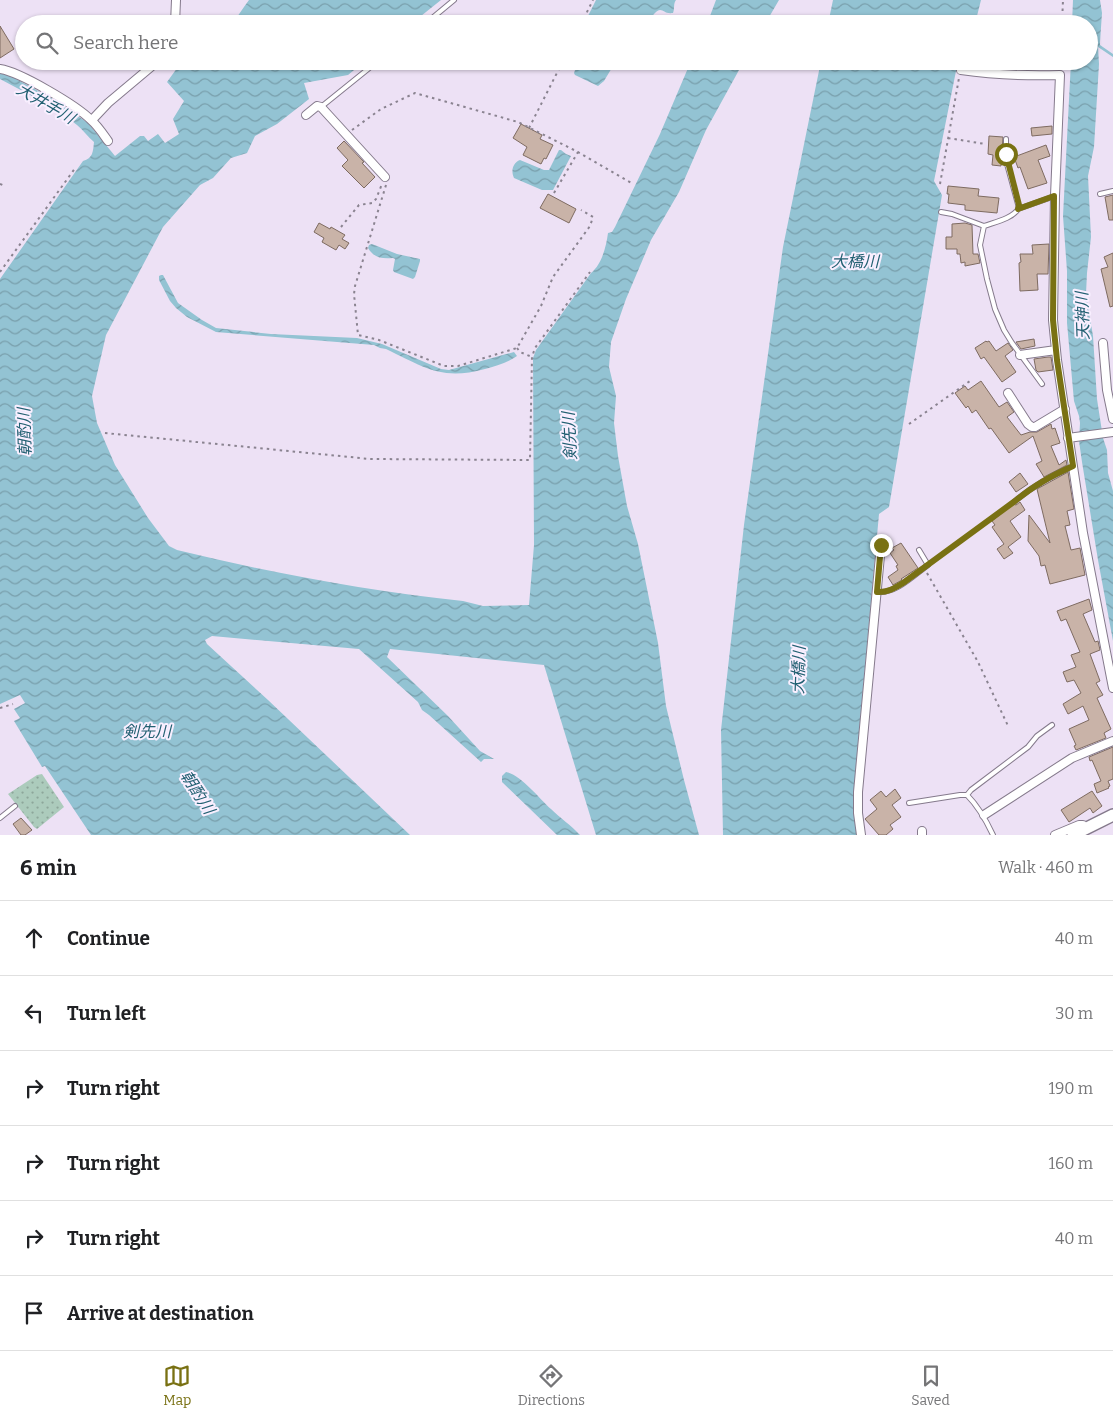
<!DOCTYPE html>
<html lang="en">
<head>
<meta charset="utf-8">
<style>
  :root { --surface:#fff; --page:#f2f2f2; --text:#202124; --muted:#757577; --line:#e0e0e0; --accent:#797113 }
  body { margin:0; font-family:Bitter,"Noto Sans JP",serif; background:var(--page); color:var(--text) }
  .stop { position:absolute; width:15px; height:15px; margin:-11px; border:4px solid #797113; border-radius:50%; background:#fff }
  .stop.end { background:#797113; border-color:#fff; box-shadow:0 1px 5px #0008 }
  .list { margin:0; padding:0; list-style:none }
  h2 { display:flex; justify-content:space-between; align-items:center; height:65px; margin:0; padding:0 20px; font-size:21px }
  h2 small { font-size:16px; font-weight:400; color:var(--muted) }
  .list li { display:grid; grid-template-columns:32px 1fr auto; gap:15px; align-items:center; box-sizing:border-box; height:75px; padding:0 20px; border-top:1px solid var(--line) }
  .list b { display:block; font-size:19px; white-space:nowrap }
  .list em { font-size:16px; font-style:normal; color:var(--muted) }
  .icon { flex:none; width:28px; height:28px; fill:none; stroke:currentColor; stroke-width:2; stroke-linecap:round; stroke-linejoin:round }
  .map { position:relative; flex:none; width:1113px; height:835px; overflow:hidden }
  .search { position:absolute; background:var(--surface); box-shadow:0 1px 4px #0004; left:15px; right:15px; top:15px; height:55px; display:flex; align-items:center; gap:12px; box-sizing:border-box; padding:0 18px; border-radius:28px; color:var(--muted); font-size:19px }
  .sheet { height:515px; background:var(--surface) }
  nav { display:flex; justify-content:space-around; align-items:center; box-sizing:border-box; height:70px; border-top:1px solid var(--line); background:var(--surface); font-size:14px; color:var(--muted) }
  nav a { display:grid; justify-items:center; gap:2px }
  nav .on { color:var(--accent) }
  .map>svg:first-child { display:block }
</style>
</head>
<body>
<div class="map">
<svg width="1113" height="835" viewBox="0 0 1113 835">
  <defs>
    <pattern id="grass-dots" width="8" height="8" patternUnits="userSpaceOnUse" patternTransform="scale(1.25)"><rect width="8" height="8" fill="#accbbc"/><path d="M2 2h.1M6 6h.1" fill="none" stroke="#8da69a" stroke-width="1.8" stroke-linecap="round"/></pattern>
    <pattern id="water-waves" width="16" height="10" patternUnits="userSpaceOnUse" patternTransform="scale(1.25)"><rect width="16" height="10" fill="#93c3d3"/><path d="M0 5q4-4 8 0t8 0" fill="none" stroke="#799fac"/></pattern>
  </defs>
  <rect width="100%" height="100%" fill="#ede1f5"/>
  <path fill="url(#grass-dots)" d="M42 774 64 807 37 829 34 827 8 794 37 775Z"/>
  <path fill="url(#water-waves)" d="M249 0H441L411 24H232C238 16 243 8 249 0Z
    M596 0H676C673 4 675 8 673 13 665 14 664 10 660 10 655 10 650 20 647 24H584Z
    M716 0H779L765 24H707Z
    M833 0H981L975 24H828Z
    M1073 0H1100L1102 13 1100 42V45L1113 54V57L1098 47 1099 64 1094 147 1088 176 1091 237 1087 273 1086 294 1093 336 1097 399 1103 438 1107 450 1108 473 1113 491V641L1098 560 1082 462 1079 441 1080 423 1079 416 1074 401 1067 323V271L1063 216 1071 61H1089V24H1072Z
    M179 61H365L348 75 304 83 309 99 277 124 255 136 247 153 231 158 213 178 200 185 163 227 106 335 92 396 97 423 115 465 148 518 169 546 177 550C271 573 367 591 463 601L483 606 529 605 534 545 533 358 536 350 591 273C602 264 606 247 608 233L612 232 615 227 660 134 691 61H744L706 130 679 192 651 240 626 299 611 342 609 367 616 396 614 423 618 456 627 506 638 544 658 643 666 706 684 780 699 835H596L544 665 390 649 387 657 448 716 480 751 494 759H484L481 762 429 715 422 710 418 702 359 649 212 636 205 640 207 644 268 700 410 835H91L45 766 42 767 14 721 20 718 14 709 25 703 20 695 0 704V279L83 161C93 158 93 152 94 142 88 137 83 130 77 125 54 106 26 93 0 79V73L7 74 55 100 88 123 115 156 140 136H144L148 141 158 134 165 143 179 134 173 119 184 101 167 82 180 64Z
    M578 61H616L604 81 598 86 575 75 574 73Z
    M821 61H958L934 181 942 195 889 507 879 514 853 799 857 835H723L721 730 744 525 783 247Z
    M559 150H561L566 154 571 156 553 190H542L514 178C511 172 512 163 520 160L544 170H549Z
    M372 244 397 254 420 259V261L415 277 413 279 394 272 393 270 395 259 393 258C382 259 374 258 368 248L369 245Z
    M161 275H163L178 303 202 320 216 328 271 334 357 338 382 344 441 369 449 370 514 352 517 356C507 363 496 366 485 369 441 381 424 367 386 349L380 348 374 345 216 332 187 317 176 308 170 301 159 280V276Z
    M506 772C520 774 540 799 551 809 560 818 571 825 580 835H557L502 782V776Z"/>
  <path fill="#c9b3a8" stroke="#7e6b61" d="M0 26 14 49 0 58Z
    M521 124 542 135 540 139 553 145 546 159 544 158 541 164 523 155 527 147 513 138Z
    M1052 126V134L1032 136 1031 128Z
    M989 136 1003 137 1001 166 992 165 993 155 988 154Z
    M344 141 364 162 362 163 375 177 364 188 342 166 348 160 337 148Z
    M1046 145 1050 156 1038 160 1047 183 1028 189 1020 167 1018 168 1014 157Z
    M948 186 979 189 978 196 999 198 997 213 965 210V205L948 203 949 194H947Z
    M548 194 576 209 569 223 540 208Z
    M1113 195V220H1109L1105 197Z
    M319 223 330 229 331 227 345 235 342 239 349 243 345 249 339 245 336 250 322 242 324 238 314 232Z
    M965 223 972 225 973 254H978L980 263 965 266V262L961 263 960 254H957V249H946V237H952V224Z
    M1049 244 1048 274H1037L1038 290 1020 291 1019 263 1021 262 1020 254H1033L1032 245Z
    M1113 253V306L1110 307 1101 269 1108 267 1104 257Z
    M1034 339 1035 346 1021 349 1016 342Z
    M986 341 987 342 989 341 996 351 1008 343 1013 350 1005 356 1016 372 1002 382 984 357 981 359 975 348Z
    M1048 357H1051L1053 370 1038 372 1036 370 1034 359Z
    M981 381 999 407 1007 402 1014 412 1007 417 1021 435 1030 432H1037L1051 424 1052 429 1055 428 1060 443 1051 446 1059 465 1066 460 1067 465 1044 477 1036 464 1042 461 1033 436 1009 453 991 428 989 429 976 410 972 413 968 406 966 408 955 393 965 386 968 390Z
    M1068 472 1074 509 1067 511 1070 525 1065 526 1071 550 1080 548 1085 575 1050 584 1045 565 1041 566 1039 556 1028 541 1029 515 1050 543 1037 489Z
    M1020 473 1028 484 1016 492 1009 482Z
    M1020 502 1025 510 1010 521 1021 537 1008 547 1013 553 1004 559 997 549 1004 544 992 527 995 525 992 521 1013 504 1016 505Z
    M901 543 918 568 901 579 902 580 893 585 888 577 898 570 896 566 898 565 890 553 894 550 892 548Z
    M1089 599 1092 610 1083 614 1095 642 1098 641 1100 650 1090 654 1100 681 1096 683 1103 695 1097 698 1111 729 1104 733 1106 738 1076 750 1074 746 1076 745 1069 729 1089 720 1083 706 1068 714 1063 704 1081 693 1074 680 1067 682 1063 672 1076 667 1071 655 1080 652 1066 619 1061 621 1057 611Z
    M1113 747V779L1108 781 1110 786 1108 787 1109 788 1097 793 1094 784 1101 781 1092 760 1090 761 1089 757Z
    M895 789 901 798 892 805 901 817 890 825 893 829 886 835H879L865 819 877 809 870 800 881 791 886 797Z
    M1092 791 1102 806 1093 813 1090 808 1069 822 1061 810Z
    M21 818 32 830 25 835H21L13 824Z"/>
  <g fill="none" stroke-linecap="round" stroke-linejoin="round">
    <defs>
      <path id="lane" d="M425 24 454 0
        M321 107 378 61
        M1006 139V154L1007 164 1019 208C1012 219 995 222 984 226L980 245 987 279 995 309 1004 330 1012 343 1042 384
        M1100 194 1113 191
        M1018 209 1055 196
        M941 212 952 214 984 226
        M1015 501C1034 485 1050 477 1073 466
        M877 592C896 594 914 575 928 565L919 550
        M967 795C979 807 986 820 993 835
        M909 803 960 795H967L971 790 1028 747 1037 736 1052 725
        M0 818 15 806"/>
      <path id="street" d="M175 24 176 0
        M0 69C20 72 76 105 91 120 98 126 103 134 108 141
        M961 70C995 75 1025 76 1060 75L1055 196 1053 320 1057 360 1083 533 1113 688
        M306 115 317 106 321 107 385 177
        M92 120 108 103 158 61
        M1103 343 1107 390 1113 419
        M1020 355 1056 350
        M1008 393 1028 424 1032 427H1035L1065 409
        M1068 438 1113 432
        M984 815 1072 758 1113 741
        M922 831V835
        M861 835 858 813V792L881 545
        M1055 835 1079 825H1083L1085 829"/>
      <path id="secondary" d="M1073 835 1113 815"/>
    </defs>
    <use href="#lane" stroke="#857a8c" stroke-width="6"/>
    <use href="#street" stroke="#857a8c" stroke-width="10"/>
    <use href="#secondary" stroke="#857a8c" stroke-width="14"/>
    <path stroke="#8a8390" stroke-width="2" stroke-dasharray="2.5 4" stroke-linecap="butt" d="M581 24 593 0
      M1062 24 1063 0
      M529 128 563 61
      M352 130 381 109 415 93 518 122 578 152 633 184
      M948 138 985 144
      M0 184 5 186
      M940 184 959 78
      M386 185 355 286 354 294 358 335 379 340 444 366H458L517 348 541 306 553 277 590 226 593 217 581 210
      M554 193 578 152
      M341 227 359 205 372 203 376 199 382 184
      M0 272 76 167
      M517 348 520 352 532 357
      M909 424 970 381
      M105 433 370 459 530 460 532 357 535 348 590 272
      M932 562 1011 504
      M927 573 978 662 1009 728
      M0 708 13 704"/>
    <use href="#lane" stroke="#fff" stroke-width="4"/>
    <use href="#street" stroke="#fff" stroke-width="8"/>
    <use href="#secondary" stroke="#fff" stroke-width="11"/>
  </g>
  <g fill="none" stroke-linecap="round" stroke-linejoin="round">
    <path stroke="#797113" stroke-width="6" d="M881 545 877 592C887 593 895 588 903 583L1015 501C1035 485 1049 477 1073 466L1057 360 1053 320 1054 196 1018 209 1019 205 1006 154"/>
  </g>
  <g text-anchor="middle" stroke-width="4" stroke-linejoin="round" paint-order="stroke">
    <g font-size="16" font-style="italic" fill="#226072" stroke="#f9efff">
      <text transform="translate(46 103) rotate(30)" y="6">大井手川</text>
      <text x="855" y="267">大橋川</text>
      <text transform="translate(1082 316) rotate(-92)" y="6">天神川</text>
      <text transform="translate(24 432) rotate(-92)" y="6">朝酌川</text>
      <text transform="translate(569 436) rotate(-93)" y="6">剣先川</text>
      <text transform="translate(798 670) rotate(-88)" y="6">大橋川</text>
      <text x="147" y="737">剣先川</text>
      <text transform="translate(198 792) rotate(57)" y="6">朝酌川</text>
    </g>
  </g>
</svg>
<div class="stop" style="left:1006px;top:154px"></div>
<div class="stop end" style="left:881px;top:545px"></div>
<div class="search"><svg class="icon" aria-label="search" viewBox="0 0 24 24"><circle cx="10" cy="10" r="6"/><path d="M15 15l6 6"/></svg>Search here</div>
</div>
<section class="sheet">
<h2>6 min<small>Walk · 460 m</small></h2>
<ul class="list">
<li><svg class="icon" aria-label="ahead" viewBox="0 0 24 24"><path d="M12 20V5M6 11l6-6 6 6"/></svg><div><b>Continue</b></div><em>40 m</em></li>
<li><svg class="icon" aria-label="left" viewBox="0 0 24 24"><path d="M17 20v-9H6M10 6l-5 5 5 5"/></svg><div><b>Turn left</b></div><em>30 m</em></li>
<li><svg class="icon" aria-label="right" viewBox="0 0 24 24"><path d="M7 20v-9h11M14 6l5 5-5 5"/></svg><div><b>Turn right</b></div><em>190 m</em></li>
<li><svg class="icon" aria-label="right" viewBox="0 0 24 24"><path d="M7 20v-9h11M14 6l5 5-5 5"/></svg><div><b>Turn right</b></div><em>160 m</em></li>
<li><svg class="icon" aria-label="right" viewBox="0 0 24 24"><path d="M7 20v-9h11M14 6l5 5-5 5"/></svg><div><b>Turn right</b></div><em>40 m</em></li>
<li><svg class="icon" aria-label="arrive" viewBox="0 0 24 24"><path d="M6 21V4h12l-3 4 3 4H6"/></svg><div><b>Arrive at destination</b></div></li>
</ul>
</section>
<nav>
<a class="on"><svg class="icon" aria-label="map" viewBox="0 0 24 24"><path d="M3 6l6-2 6 2 6-2v14l-6 2-6-2-6 2zM9 4v14M15 6v14"/></svg>Map</a>
<a><svg class="icon" aria-label="directions" viewBox="0 0 24 24"><path d="M12 3l9 9-9 9-9-9zM9 14v-3h6M13 9l2 2-2 2"/></svg>Directions</a>
<a><svg class="icon" aria-label="saved" viewBox="0 0 24 24"><path d="M7 4h10v16l-5-4-5 4z"/></svg>Saved</a>
</nav>
</body>
</html>
